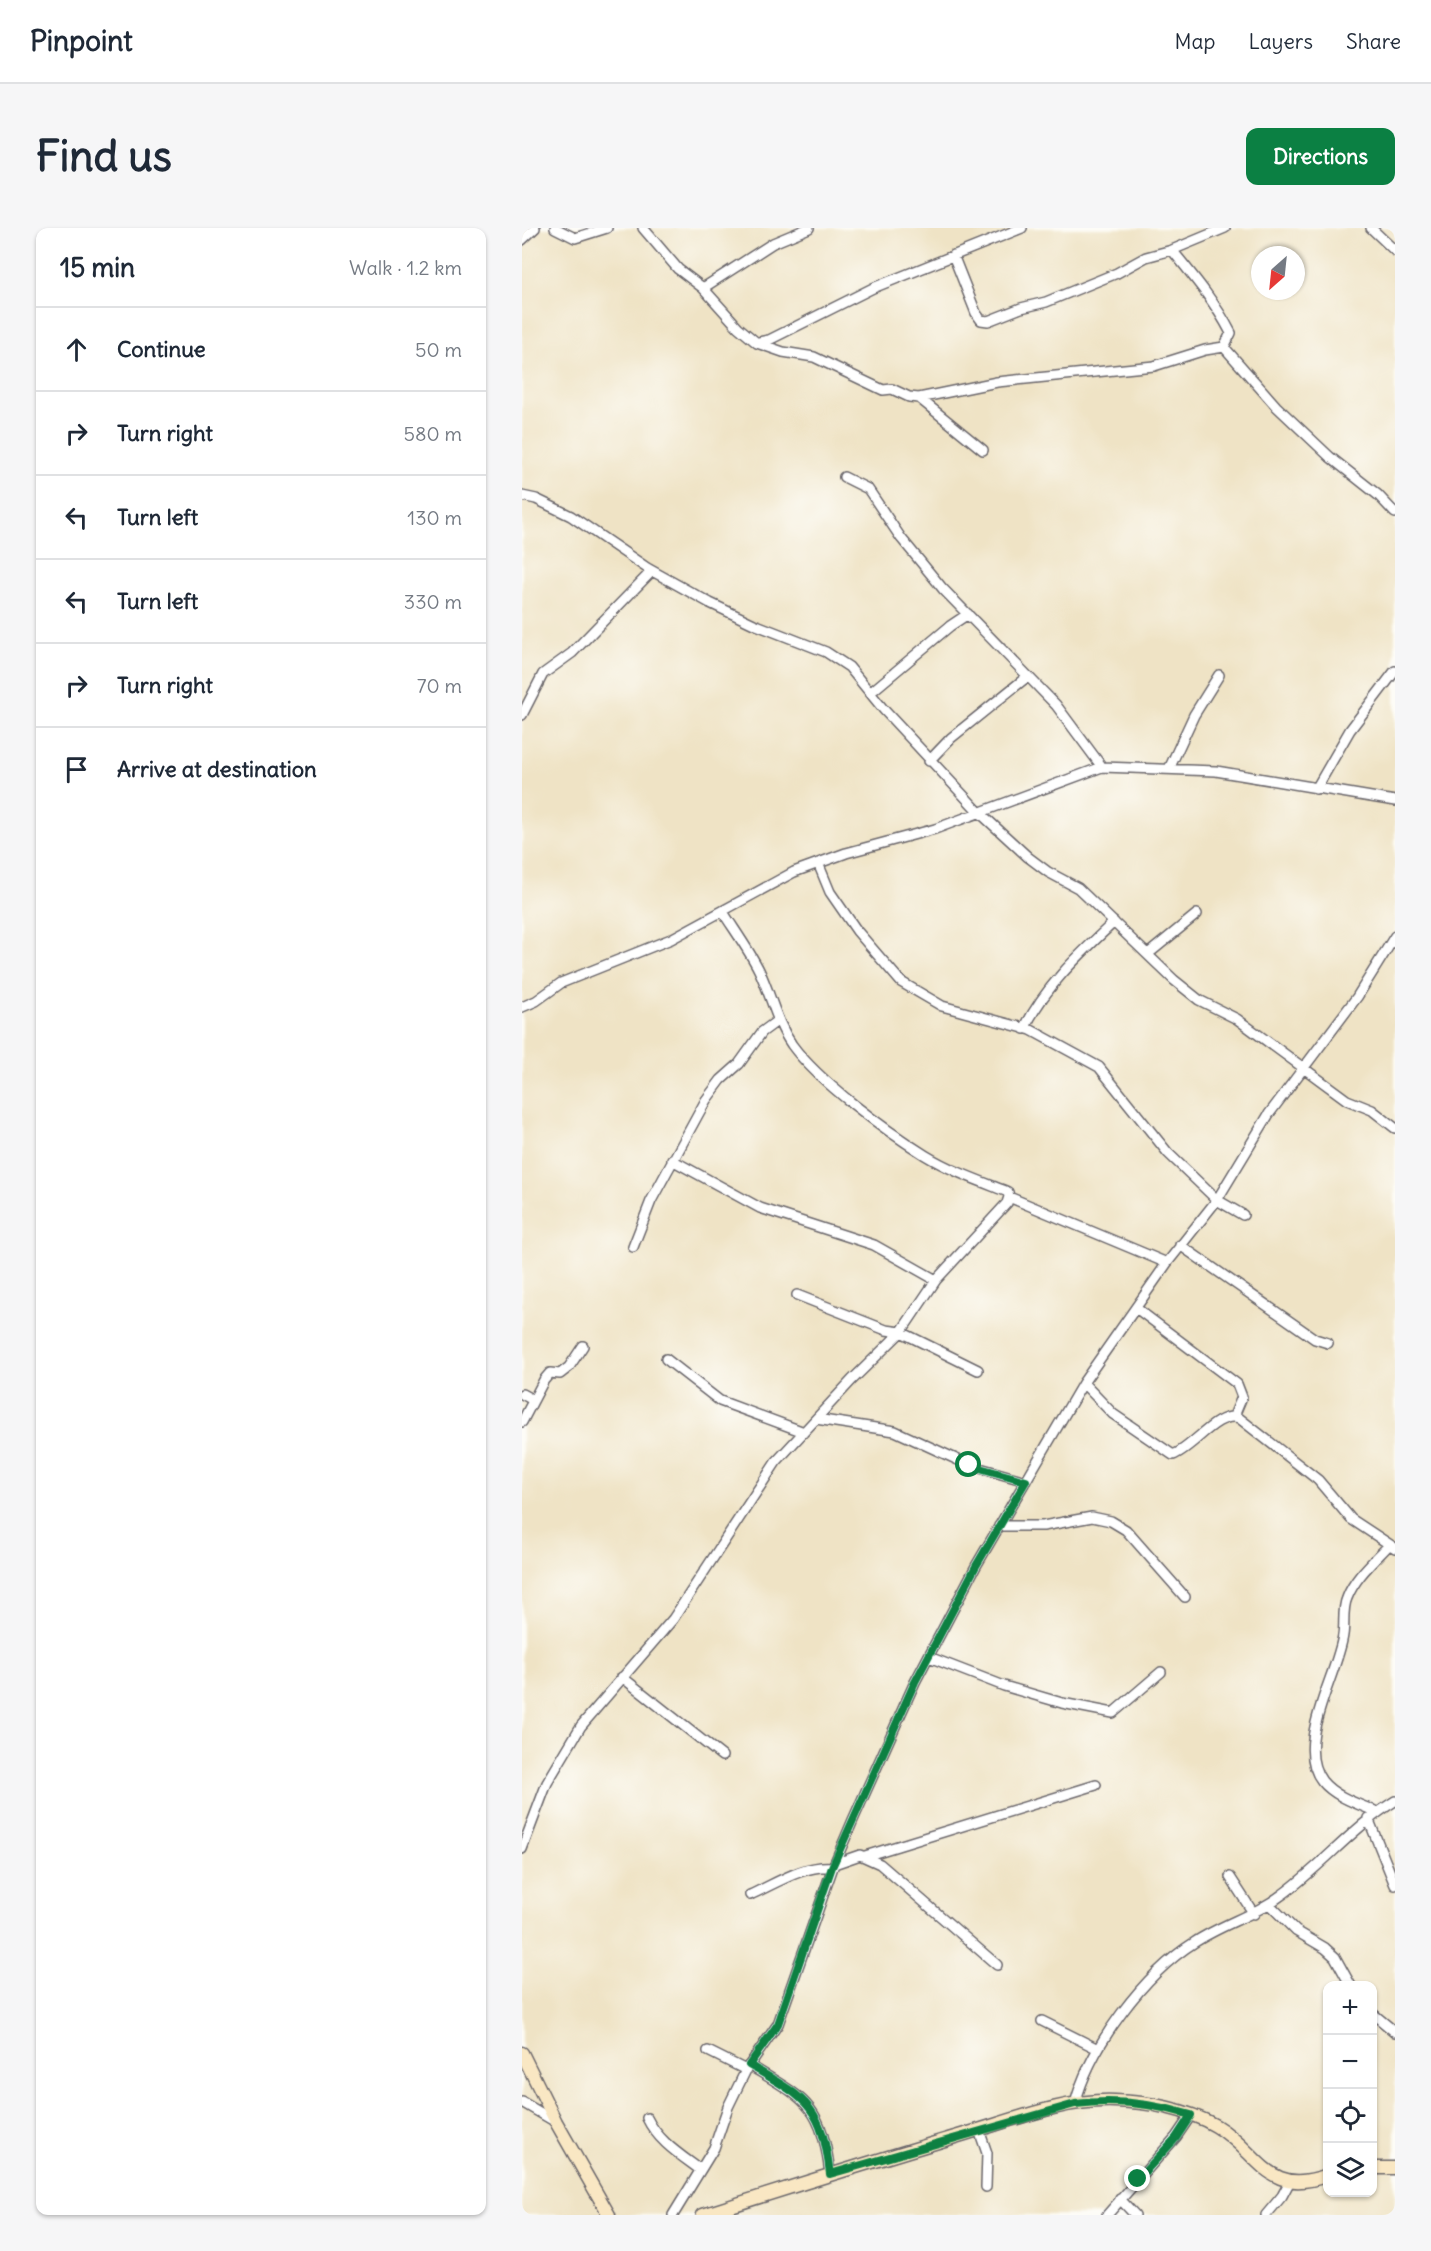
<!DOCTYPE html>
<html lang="en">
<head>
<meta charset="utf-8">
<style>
  :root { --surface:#fff; --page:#f6f6f7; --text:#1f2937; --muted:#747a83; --line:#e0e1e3; --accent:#0b8043 }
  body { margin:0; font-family:Delius,sans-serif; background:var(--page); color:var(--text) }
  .controls { position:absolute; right:18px; bottom:18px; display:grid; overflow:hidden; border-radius:12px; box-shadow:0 2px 4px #0004 }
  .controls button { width:54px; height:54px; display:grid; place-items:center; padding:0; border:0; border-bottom:2px solid var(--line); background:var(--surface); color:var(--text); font:30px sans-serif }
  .compass { position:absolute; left:729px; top:18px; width:54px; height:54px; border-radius:50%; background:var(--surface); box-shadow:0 2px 4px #0004; rotate:207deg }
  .stop { position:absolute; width:18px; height:18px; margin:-14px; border:4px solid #0b8043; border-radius:50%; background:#fff }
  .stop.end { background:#0b8043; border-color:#fff; box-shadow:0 2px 6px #0008 }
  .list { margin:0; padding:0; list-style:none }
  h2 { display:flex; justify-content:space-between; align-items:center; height:78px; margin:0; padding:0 24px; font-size:26px }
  h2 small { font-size:20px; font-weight:400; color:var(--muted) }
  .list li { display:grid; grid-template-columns:39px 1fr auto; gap:18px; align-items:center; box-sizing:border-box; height:84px; padding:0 24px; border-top:2px solid var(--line) }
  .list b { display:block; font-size:22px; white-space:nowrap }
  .list em { font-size:20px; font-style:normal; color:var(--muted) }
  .icon { flex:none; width:33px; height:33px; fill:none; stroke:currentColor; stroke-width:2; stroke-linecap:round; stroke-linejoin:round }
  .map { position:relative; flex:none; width:873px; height:1987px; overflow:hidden; border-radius:12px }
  header { display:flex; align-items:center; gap:36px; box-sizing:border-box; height:84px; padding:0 30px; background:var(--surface); border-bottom:2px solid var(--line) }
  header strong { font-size:28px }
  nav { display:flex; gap:33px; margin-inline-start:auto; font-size:21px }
  .intro { display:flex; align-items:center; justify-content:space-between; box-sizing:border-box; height:144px; padding:0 36px }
  h1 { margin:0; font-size:42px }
  .button { padding:15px 27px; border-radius:12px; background:var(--accent); color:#fff; font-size:21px; font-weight:700 }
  main { display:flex; gap:36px; padding:0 36px }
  aside { flex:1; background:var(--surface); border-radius:12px; box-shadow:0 2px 4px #0004 }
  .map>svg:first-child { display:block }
</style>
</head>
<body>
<header>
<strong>Pinpoint</strong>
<nav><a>Map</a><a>Layers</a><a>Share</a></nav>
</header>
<div class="intro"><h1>Find us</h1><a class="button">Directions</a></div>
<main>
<aside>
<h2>15 min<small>Walk · 1.2 km</small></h2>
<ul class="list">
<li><svg class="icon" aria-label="ahead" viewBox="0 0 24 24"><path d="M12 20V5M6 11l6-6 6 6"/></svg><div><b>Continue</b></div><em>50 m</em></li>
<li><svg class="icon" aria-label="right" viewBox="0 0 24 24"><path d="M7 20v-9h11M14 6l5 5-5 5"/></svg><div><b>Turn right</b></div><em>580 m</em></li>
<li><svg class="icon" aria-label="left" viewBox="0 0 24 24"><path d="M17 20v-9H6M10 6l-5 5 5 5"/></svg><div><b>Turn left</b></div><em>130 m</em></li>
<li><svg class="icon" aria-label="left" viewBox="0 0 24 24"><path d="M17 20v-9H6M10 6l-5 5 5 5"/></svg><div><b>Turn left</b></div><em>330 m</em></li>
<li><svg class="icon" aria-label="right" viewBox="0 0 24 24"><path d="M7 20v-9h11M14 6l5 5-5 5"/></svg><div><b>Turn right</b></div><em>70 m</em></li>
<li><svg class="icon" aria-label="arrive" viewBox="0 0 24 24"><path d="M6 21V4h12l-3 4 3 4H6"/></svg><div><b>Arrive at destination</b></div></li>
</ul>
</aside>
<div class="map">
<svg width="873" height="1987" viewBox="0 0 873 1987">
  <rect width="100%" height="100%" fill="#fdfcf7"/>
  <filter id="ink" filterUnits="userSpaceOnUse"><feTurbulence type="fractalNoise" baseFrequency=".0167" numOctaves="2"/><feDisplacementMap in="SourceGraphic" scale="12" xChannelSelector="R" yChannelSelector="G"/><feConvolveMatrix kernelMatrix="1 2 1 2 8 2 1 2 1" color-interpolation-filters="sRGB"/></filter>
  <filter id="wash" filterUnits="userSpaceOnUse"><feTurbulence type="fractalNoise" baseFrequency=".008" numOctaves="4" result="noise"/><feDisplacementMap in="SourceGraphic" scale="24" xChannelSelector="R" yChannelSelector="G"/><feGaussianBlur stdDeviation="1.35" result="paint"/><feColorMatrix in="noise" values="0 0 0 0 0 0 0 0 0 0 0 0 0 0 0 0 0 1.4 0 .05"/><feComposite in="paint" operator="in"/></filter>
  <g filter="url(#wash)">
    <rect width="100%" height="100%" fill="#efe3c5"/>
  </g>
  <g filter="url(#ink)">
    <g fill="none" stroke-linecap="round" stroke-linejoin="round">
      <defs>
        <path id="street" d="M33 0 53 10 85 0
          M121 0 156 41 181 60 216 99 235 115 261 124 292 129 361 162 370 161 387 169 397 170 475 154 632 138 683 122 702 119 754 178 808 229 856 267 873 285
          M849 0 873 23
          M0 12 13 0
          M650 22C672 49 693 74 709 105L702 119
          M431 27 454 85 459 92 466 93 499 80 524 74 595 45 624 29 650 22 703 0
          M181 60 251 15 287 0
          M237 114 247 112 351 60 500 0
          M397 170 461 222
          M322 249 346 261 379 310 421 361 534 477 580 539
          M0 268 14 271 49 288 125 340 188 375 232 396 304 424 327 439 362 482 456 583 506 629 526 644 556 660 652 752 677 772 715 791 825 872 850 882 873 900
          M348 465 428 398 446 386
          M0 487 21 446 50 425 130 343
          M407 533 429 510 506 448
          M647 541 672 487 697 447
          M794 561 828 502 873 443
          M296 635 308 664 335 703 379 754 420 778 509 802 577 839 646 925 695 972 721 987
          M201 684C213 703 227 722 237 742 249 767 254 794 270 817 297 854 363 902 403 927 429 943 458 953 486 964L487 969 645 1035
          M626 726 675 686
          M0 779 14 773 39 755 149 711 272 644 324 625 413 601 580 539 694 543 873 573
          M502 801C524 757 557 727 592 694
          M150 932 238 980 352 1017 414 1052
          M658 1017 793 1111 806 1115
          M111 1019 129 973 184 872 199 852 217 836 240 804 255 793
          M275 1067 364 1102 379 1104 456 1142
          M614 1080 715 1156 720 1169 712 1188
          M144 1131 198 1173 282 1204
          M561 1155 591 1186 651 1227C671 1220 696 1182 717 1190L796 1252 829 1291 873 1320
          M0 1166 11 1172
          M294 1191 373 1203 447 1237 504 1253
          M0 1194 22 1152 28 1145 38 1146 47 1139 61 1118
          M477 1298H521L570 1289 589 1293 604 1302 663 1369
          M407 1429 482 1458 540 1475 591 1485 639 1444
          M100 1449 200 1528
          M855 1584C836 1576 813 1569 800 1553 771 1516 816 1446 821 1407 823 1395 820 1381 825 1370 833 1349 852 1333 867 1317
          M846 1590 873 1657
          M0 1621 25 1555 59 1498 151 1391 254 1234 330 1152 379 1104 414 1052 485 975 487 969
          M343 1628 574 1557
          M312 1636 338 1627 358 1636 475 1737
          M708 1649 732 1686
          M228 1667C253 1656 282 1636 311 1639
          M748 1677 774 1703 803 1720 813 1729 829 1758
          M850 1785 873 1804
          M520 1793 576 1821
          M186 1823 224 1842
          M227 1837C283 1871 300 1876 308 1946
          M0 1874 34 1894
          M553 1876C568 1818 622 1746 673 1714 702 1695 734 1687 761 1666 801 1637 831 1599 873 1573
          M125 1890C136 1913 157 1926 177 1941
          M457 1902 465 1925 464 1959
          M598 1971 613 1987
          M151 1987 192 1920 206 1879 224 1842 256 1796 311 1639 331 1592 393 1454 454 1338 561 1155 645 1035 695 972 747 886 835 769 873 708
          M585 1987 654 1909 669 1887
          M744 1987 760 1968 768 1953"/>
        <path id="secondary" d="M0 1825 34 1894 87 1987
          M850 1940H873
          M181 1987C268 1959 355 1932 443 1906 491 1892 542 1871 593 1873 626 1874 665 1881 694 1898 738 1924 744 1970 806 1947"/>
      </defs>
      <use href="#street" stroke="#6a666b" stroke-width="12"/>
      <use href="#secondary" stroke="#6a666b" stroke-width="15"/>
      <use href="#street" stroke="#fff" stroke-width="9"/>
      <use href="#secondary" stroke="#f9e7c3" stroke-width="12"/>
    </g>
  </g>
  <g fill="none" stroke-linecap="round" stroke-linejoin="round" filter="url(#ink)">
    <path stroke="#0b8043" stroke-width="8" d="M447 1237 504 1253 454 1338 393 1454 310 1639 256 1796 227 1837C283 1870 300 1876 308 1946L553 1876C592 1871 631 1875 669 1887L654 1910 616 1951"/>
  </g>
</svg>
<div class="controls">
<button>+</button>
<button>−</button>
<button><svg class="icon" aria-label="locate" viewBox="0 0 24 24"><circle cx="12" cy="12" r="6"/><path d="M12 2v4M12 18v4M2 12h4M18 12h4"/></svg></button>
<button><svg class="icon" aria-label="layers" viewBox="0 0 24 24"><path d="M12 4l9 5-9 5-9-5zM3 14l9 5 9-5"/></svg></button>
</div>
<svg class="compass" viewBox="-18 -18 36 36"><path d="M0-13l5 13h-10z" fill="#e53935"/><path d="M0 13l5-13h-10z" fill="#747a83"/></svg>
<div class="stop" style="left:447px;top:1237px"></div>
<div class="stop end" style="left:616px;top:1951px"></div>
</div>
</main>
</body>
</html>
